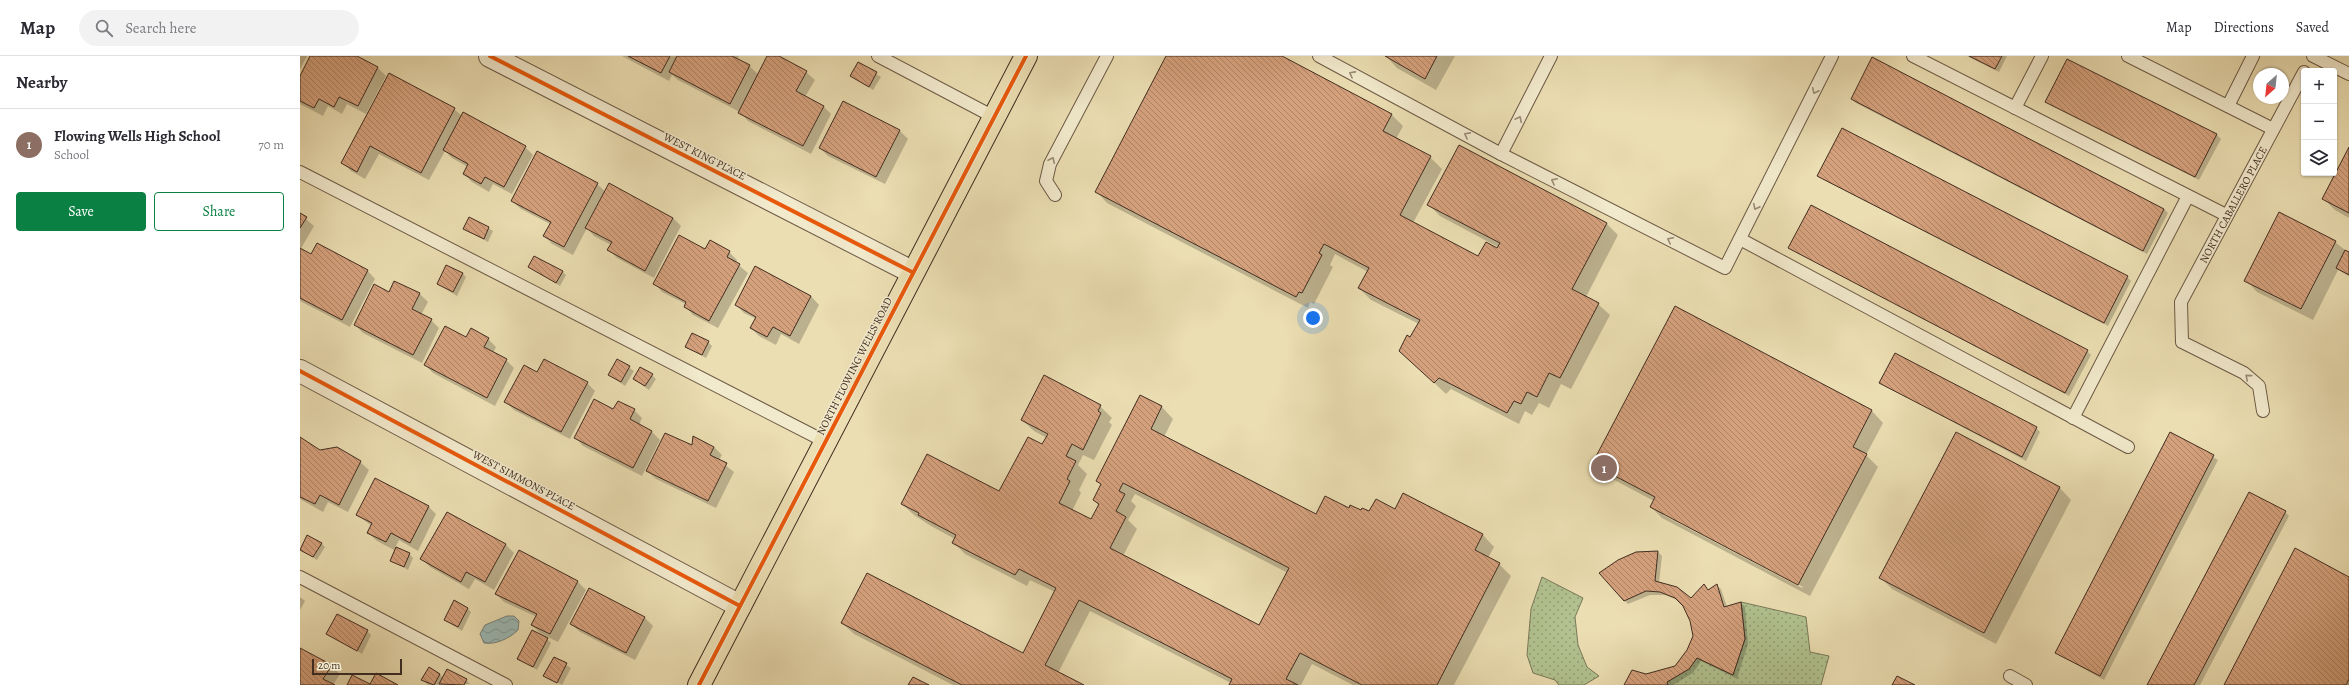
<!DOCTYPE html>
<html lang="en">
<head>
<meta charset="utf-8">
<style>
  :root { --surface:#fff; --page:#f2f2f3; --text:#2b2b33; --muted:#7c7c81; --line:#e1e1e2; --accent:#0b8043 }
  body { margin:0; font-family:Alegreya,serif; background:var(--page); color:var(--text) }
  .controls { position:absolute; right:12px; top:12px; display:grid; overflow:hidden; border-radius:4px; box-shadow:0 1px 3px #0004 }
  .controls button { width:36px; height:36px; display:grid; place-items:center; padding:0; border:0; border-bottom:1px solid var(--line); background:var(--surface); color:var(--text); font:20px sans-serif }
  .compass { position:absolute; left:1953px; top:12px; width:36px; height:36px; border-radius:50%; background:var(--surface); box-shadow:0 1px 3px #0004; rotate:207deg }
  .scale { position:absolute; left:12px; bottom:10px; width:90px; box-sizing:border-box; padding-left:4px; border:2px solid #422d21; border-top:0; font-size:11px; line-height:14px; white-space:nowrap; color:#422d21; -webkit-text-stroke:3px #f2eacd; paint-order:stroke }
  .you { position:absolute; left:1013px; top:262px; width:14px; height:14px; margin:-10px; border:3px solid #fff; border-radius:50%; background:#1a73e8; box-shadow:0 0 0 6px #1a73e833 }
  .badge { display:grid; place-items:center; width:26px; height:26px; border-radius:50%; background:var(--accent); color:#fff; font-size:13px; font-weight:700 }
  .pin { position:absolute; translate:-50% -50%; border:2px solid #fff; box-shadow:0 1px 4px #0006 }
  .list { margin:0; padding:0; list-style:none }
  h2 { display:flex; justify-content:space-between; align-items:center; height:52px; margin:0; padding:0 16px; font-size:17px }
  h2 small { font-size:13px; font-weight:400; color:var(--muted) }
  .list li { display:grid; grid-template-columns:26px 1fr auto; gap:12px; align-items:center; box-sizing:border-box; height:72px; padding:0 16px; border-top:1px solid var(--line) }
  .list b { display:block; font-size:15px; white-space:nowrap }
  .list p { margin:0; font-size:13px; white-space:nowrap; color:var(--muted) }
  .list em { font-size:13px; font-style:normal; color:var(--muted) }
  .actions { display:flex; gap:8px; padding:12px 16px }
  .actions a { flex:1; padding:9px 0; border:1px solid var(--accent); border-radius:4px; text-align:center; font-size:14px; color:var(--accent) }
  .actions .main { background:var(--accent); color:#fff }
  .icon { flex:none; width:22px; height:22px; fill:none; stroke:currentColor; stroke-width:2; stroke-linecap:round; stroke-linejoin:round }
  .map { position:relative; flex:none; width:2049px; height:629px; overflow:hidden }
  header { display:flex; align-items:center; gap:24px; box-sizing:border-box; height:56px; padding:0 20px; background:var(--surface); border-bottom:1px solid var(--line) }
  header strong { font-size:19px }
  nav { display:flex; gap:22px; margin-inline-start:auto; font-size:14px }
  .search { width:280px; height:36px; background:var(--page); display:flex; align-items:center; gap:10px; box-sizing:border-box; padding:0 14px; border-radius:22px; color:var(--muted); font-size:15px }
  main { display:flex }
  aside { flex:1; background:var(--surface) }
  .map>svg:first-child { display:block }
</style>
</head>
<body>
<header>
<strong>Map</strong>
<div class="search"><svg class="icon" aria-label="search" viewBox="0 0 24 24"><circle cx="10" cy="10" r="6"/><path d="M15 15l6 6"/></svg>Search here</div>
<nav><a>Map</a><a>Directions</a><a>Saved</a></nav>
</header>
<main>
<aside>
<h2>Nearby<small></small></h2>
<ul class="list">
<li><span class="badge" style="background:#8d6e63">1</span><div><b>Flowing Wells High School</b><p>School</p></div><em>70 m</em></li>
</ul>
<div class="actions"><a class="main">Save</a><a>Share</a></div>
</aside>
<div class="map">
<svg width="2049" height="629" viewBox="0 0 2049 629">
  <defs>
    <pattern id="grass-dots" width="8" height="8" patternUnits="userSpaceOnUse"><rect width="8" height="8" fill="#b1c290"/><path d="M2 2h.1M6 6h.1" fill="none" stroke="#929e75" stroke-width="1.8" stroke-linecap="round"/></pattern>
    <pattern id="water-waves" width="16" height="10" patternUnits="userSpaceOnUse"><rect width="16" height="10" fill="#9cbab6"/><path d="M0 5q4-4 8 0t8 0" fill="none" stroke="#819894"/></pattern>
    <pattern id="building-back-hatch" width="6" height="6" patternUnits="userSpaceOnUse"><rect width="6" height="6" fill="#d5a17d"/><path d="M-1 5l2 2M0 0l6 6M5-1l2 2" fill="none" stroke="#ae8466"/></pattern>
  </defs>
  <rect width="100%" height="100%" fill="#ebdeb2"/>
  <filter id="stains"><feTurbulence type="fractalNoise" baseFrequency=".005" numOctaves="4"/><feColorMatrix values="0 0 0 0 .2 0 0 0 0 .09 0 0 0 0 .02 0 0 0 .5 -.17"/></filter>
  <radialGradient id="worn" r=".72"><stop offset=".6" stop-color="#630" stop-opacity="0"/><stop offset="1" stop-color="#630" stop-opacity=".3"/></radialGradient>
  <path fill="url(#grass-dots)" stroke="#7a7858" d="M1242 521 1283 542 1275 561 1278 589 1287 611 1299 620 1284 629H1259L1255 624 1233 617 1227 599 1231 553Z
    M1441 546 1506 561 1510 596 1529 600 1521 629H1368L1367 626 1389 613 1397 602 1433 619 1445 583Z"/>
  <path fill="url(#water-waves)" stroke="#78827a" d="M207 560H214L219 565 218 574C210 582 196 589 184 587L180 578 185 569Z"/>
  <path fill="#0003" fill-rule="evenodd" d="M0 0H7L0 13Z
    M11 0H55L78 12 86 20 66 58 47 48 42 58 28 50 23 60 0 48V22Z
    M322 0H439L437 4 449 10 459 19 468 0H477L506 16 515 24 505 41 523 50 531 58 511 98 448 65 440 56 378 24 372 19 369 25Z
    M867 0H980L1092 59 1103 70 1096 83 1130 101 1142 113 1113 167 1178 202 1198 191 1140 160 1129 149 1306 167 1318 179 1286 241 1298 248 1310 259 1271 333 1261 328 1249 352 1239 347 1232 359 1225 355 1219 368 1151 333 1146 338 1112 306 1111 282 1119 268 1071 244 1059 232 1068 216 1035 198 1030 209 1033 211 1014 248 1010 246 1008 252 807 147 796 135Z
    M1086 0H1155L1136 34 1097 12Z
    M1667 0H1707L1699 16Z
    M558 7 581 21 573 34 551 20Z
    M90 19 154 53 162 60 225 91 233 99 212 138 193 128 189 136 172 126 164 118 168 111 152 102 145 95 129 124 79 98 65 123 51 115 43 107Z
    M1552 43 1864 153 1868 157 1847 198 1556 47Z
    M1747 45 1917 79 1921 83 1899 124 1751 49Z
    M600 75 608 83 585 128 528 100 520 92Z
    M2049 93V162L2035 154 2024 143Z
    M1518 119 1827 221 1831 225 1808 270 1522 123Z
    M297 128 306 136 373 162 381 170 354 222 317 202 309 194 311 189 294 180 287 172 273 199 252 188 244 180 250 168 221 153 212 145Z
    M0 158 14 170 0 194 11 199 67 214 75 223 50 271 0 245Z
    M169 162 193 175 188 186 164 173Z
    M2035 186 2049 197V220L2038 214 2013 264 1957 236 1946 224Z
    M1489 192 1787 295 1791 299 1769 340Z
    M429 196 437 204 436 207 448 217 418 272 393 259 385 250 386 248 362 236 354 227Z
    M229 211 262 215 266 219 260 230Z
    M456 211 511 240 519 249 499 288 481 278 476 289 459 280 451 272 456 263 444 257 436 249Z
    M162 217 166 221 157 240 138 228Z
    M95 226 120 238 128 246 121 259 131 264 139 272 122 307 63 277 55 269 89 237Z
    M1375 252 1572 355 1583 367 1566 399 1578 411 1510 540 1362 462 1351 451 1354 445 1305 419 1293 408ZM1363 457 1503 531 1502 532 1363 459Z
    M166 283H188L196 291 193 297 206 304 214 312 195 350 133 317 125 309Z
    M408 286 412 290 406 302 386 291Z
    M318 304 334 315 325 330 309 319Z
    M352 319 356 323 349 334 334 323Z
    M287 327 295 335 270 383 214 354 206 346Z
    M1580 327 1736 372 1740 376 1726 405Z
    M841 340 862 351 873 363 864 381 1017 459 1049 453 1069 456 1095 454 1103 439 1183 479 1194 491 1188 502 1199 508 1211 520 1154 629H1053L1012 608 1001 629H930L931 627 790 555 758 617 782 629H653L554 578 542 567 723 598 755 536 730 524 727 530 665 498 653 486 655 483 631 470 614 459 602 448 700 437 743 389 747 382 734 375 722 364 800 350 812 362 809 366 812 369 794 404 783 399 778 409 787 418 779 434 781 437 772 455 792 465 799 450 794 444 802 429 797 425ZM835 438 988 517 960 570 823 500 837 473 828 464 836 450 831 445Z
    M314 354H334L342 362 339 369 352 376 360 384 342 420 283 390 275 381Z
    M1656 377 1760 432 1771 444 1696 588 1592 533 1581 522Z
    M1871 377 1918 404 1804 624 1756 597Z
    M0 383 20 395 60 406 69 414 48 456 28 446 23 456 0 443Z
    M393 391H414L422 399 419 404 434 416 416 452 356 423 347 415Z
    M128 450 136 458 118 495 99 484 94 494 77 485 68 477 72 470 57 459Z
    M1985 456 1989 460 1900 629H1849Z
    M148 457 206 489 214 497 194 534 175 523 169 533 130 511 122 503Z
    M21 487 25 491 17 504 1 494Z
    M219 496 278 526 286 534 258 586 240 577 232 569 237 561 204 546 196 538Z
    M1358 496 1362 500 1359 527 1391 543 1404 530 1409 535 1417 530 1421 533 1427 551 1441 547 1445 551 1448 588 1437 623 1401 605 1393 617 1373 629H1325L1346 619 1375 611 1388 594 1394 580 1391 565 1380 545 1365 539H1350L1328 548 1324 544Z
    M109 498 113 502 108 514 92 504Z
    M2049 522V629H1925Z
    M290 533 345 562 353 570 335 604 280 576 271 568Z
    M0 541 5 545 0 554Z
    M167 552 171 556 162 575 145 564Z
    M67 575 71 579 62 598 28 578Z
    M247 583 251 587 237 614 218 602Z
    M0 593 31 610 40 618 33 629H0Z
    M255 602 271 612 262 629 245 619Z
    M139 618 143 622 166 624 170 628 128 629 123 624Z"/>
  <path fill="url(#building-back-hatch)" stroke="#422d21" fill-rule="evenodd" d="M10 0H57L78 11 58 50 39 41 34 51 19 43 14 52 0 45V20Z
    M328 0H370L361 17Z
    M377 0H432L450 9 430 48 369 16Z
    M467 0H479L507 15 496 35 524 50 503 90 438 57Z
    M866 0H982L1092 58 1083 75 1131 100 1100 159 1178 200 1186 186 1197 192 1200 187 1127 149 1159 89 1307 167 1272 233 1299 247 1260 322 1249 317 1237 341 1227 336 1221 348 1214 345 1207 357 1139 322 1134 327 1099 295 1107 279 1110 281 1120 264 1058 232 1069 212 1024 188 1019 197 1022 199 1002 237 999 236 996 241 795 136Z
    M1085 0H1137L1125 23Z
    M1669 0H1702L1695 13Z
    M1572 1 1864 153 1843 195 1551 43Z
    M1767 3 1917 78 1895 121 1745 46Z
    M558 6 577 16 569 31 550 20Z
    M89 17 155 52 121 117 70 90 57 116 41 107Z
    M543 45 600 74 576 121 519 92Z
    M163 56 226 90 204 131 185 121 181 128 163 118 168 108 143 94Z
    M1542 72 1828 220 1804 267 1517 120Z
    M2049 91V157L2022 143Z
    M237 95 298 127 264 191 243 180 251 166 211 145Z
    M309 127 373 162 345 215 307 194 312 186 285 172Z
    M1511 149 1788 294 1765 337 1488 192Z
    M1979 156 2036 185 2001 253 1944 225Z
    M0 157 7 161 0 172Z
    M169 161 189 171 184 183 163 173Z
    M379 179 405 193 410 184 430 195 427 201 440 208 409 265 384 251 386 246 353 228Z
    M17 187 68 214 42 264 0 242V192L11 198Z
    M2045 194 2049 196V219L2036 212Z
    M234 200 263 215 256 227 228 211Z
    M146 209 163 217 153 236 137 228Z
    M455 210 511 240 490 280 473 271 467 281 450 272 456 261 435 249Z
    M94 225 120 237 112 253 132 263 113 299 54 269 74 228 89 236Z
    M1375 250 1572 354 1553 391 1567 398 1498 529 1350 451 1355 441 1292 408Z
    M145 270 166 281 171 272 189 282 184 291 207 303 187 342 124 309Z
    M392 277 409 285 402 299 385 291Z
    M1595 297 1737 371 1722 401 1579 327Z
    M244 303 288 326 261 376 204 346 224 309 237 316Z
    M317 303 330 310 321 326 308 319Z
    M340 311 353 318 345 330 333 323Z
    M744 319 801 349 798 355 801 357 783 394 772 388 766 400 776 405 767 423 770 425 759 447 791 463 799 448 793 444 801 428 796 425 840 339 862 350 851 373 1016 458 1025 440 1049 452 1050 449 1061 454 1062 452 1069 455 1076 443 1095 453 1103 437 1183 478 1175 494 1200 507 1137 629H1062L1000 597 986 623 998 629H929L932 623 779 544 745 609 784 629H662L541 567 567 517 723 597 756 532 719 513 715 519 652 487 656 479 618 459 619 457 601 448 627 398 699 435 728 381 742 388 748 378 721 364ZM823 427 989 512 959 569 810 492 826 461 816 455 825 438 819 435Z
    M294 343 313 353 318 345 335 353 330 363 352 375 333 412 274 382Z
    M1656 376 1760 431 1684 577 1579 522Z
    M1870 376 1914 399 1800 620 1755 597Z
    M365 377 392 389 393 380 414 391 410 399 427 407 408 445 346 415Z
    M0 381 20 394 37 391 61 405 39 449 20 439 15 448 0 441Z
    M75 422 129 450 110 487 91 477 86 486 67 477 72 467 56 459Z
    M1949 436 1986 455 1894 629H1847Z
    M147 456 206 488 185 526 166 516 161 526 120 503Z
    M7 479 22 487 13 501 0 494Z
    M96 491 110 497 104 511 90 505Z
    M1995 492 2049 521V623L2046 629H1924Z
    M219 494 278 525 250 578 231 569 237 558 195 538Z
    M1358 495 1355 525 1377 531 1391 542 1404 528 1408 534 1417 528 1424 551 1441 546 1445 583 1433 619 1397 602 1389 613 1367 626 1368 629H1324L1332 614 1346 618 1375 610 1387 594 1393 580 1390 565 1383 550 1375 542 1360 536 1346 535 1324 545 1299 517 1318 504 1336 496Z
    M289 532 345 561 326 597 270 568Z
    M154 544 168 552 158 571 144 564Z
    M37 558 68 574 57 595 26 578Z
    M232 574 248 582 233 611 217 603Z
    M0 592 32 609 23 623 35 629H0Z
    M254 601 267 607 257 627 243 620Z
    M129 611 140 618 134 629 121 624Z
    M147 613 167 623 164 629 139 628Z
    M76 617 98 629H47L52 619 70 628Z
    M1597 620 1615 629H1592Z
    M613 621 629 629H608Z"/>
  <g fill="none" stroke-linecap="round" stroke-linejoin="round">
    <defs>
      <g id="lane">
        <path d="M578 0 694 61"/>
        <path d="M1019 0 1201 98 1425 212 1532 0"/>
        <path d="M1613 0 1926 159"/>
        <path d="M1828 0 1973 73"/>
        <path d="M2013 0 2049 18"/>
        <path d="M1928 50 1953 0"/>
        <path d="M1715 52 1742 0"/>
        <path d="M1201 98 1251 0"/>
        <path d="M0 116 526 386"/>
        <path d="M755 139 746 125 750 108 807 0"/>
        <path d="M1440 183 1828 391"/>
        <path id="s1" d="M1963 355 1959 330 1944 317 1882 286 1881 246 2004 16"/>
        <path d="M1773 362 1888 140"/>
        <path d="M0 521 206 629"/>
        <path d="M1710 620 1726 629"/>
      </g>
      <path id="street" d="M190 0 612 216
        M0 315 440 550"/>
      <path id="primary" d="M399 629 726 0"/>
    </defs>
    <use href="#lane" stroke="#6c5945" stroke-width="14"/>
    <use href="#street" stroke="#6c5945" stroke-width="24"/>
    <use href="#primary" stroke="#422d21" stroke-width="24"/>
    <use href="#lane" stroke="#f2eacd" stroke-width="12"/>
    <use href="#street" stroke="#f2eacd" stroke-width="22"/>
    <use href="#primary" stroke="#ebdeb2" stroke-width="22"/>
    <defs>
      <path id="cycleway" d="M190 0 612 216
        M0 315 440 550
        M399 629 726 0"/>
    </defs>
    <use href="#cycleway" stroke="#f2eacd" stroke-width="6"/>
    <use href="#cycleway" stroke="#e8590c" stroke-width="4"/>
  </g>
  <defs><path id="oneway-chevron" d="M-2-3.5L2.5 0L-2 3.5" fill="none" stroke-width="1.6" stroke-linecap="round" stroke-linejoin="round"/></defs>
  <g stroke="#9a8c77">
    <use href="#oneway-chevron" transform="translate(1052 18) rotate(-152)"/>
    <use href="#oneway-chevron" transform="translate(1515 35) rotate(116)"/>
    <use href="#oneway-chevron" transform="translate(1219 63) rotate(-63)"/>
    <use href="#oneway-chevron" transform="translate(1167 79) rotate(-152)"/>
    <use href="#oneway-chevron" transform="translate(752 104) rotate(-65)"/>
    <use href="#oneway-chevron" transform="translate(1254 125) rotate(-153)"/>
    <use href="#oneway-chevron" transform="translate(1456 151) rotate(116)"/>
    <use href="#oneway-chevron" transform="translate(1370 184) rotate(-153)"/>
    <use href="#oneway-chevron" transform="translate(1948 321) rotate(-140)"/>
  </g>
  <g text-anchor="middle" stroke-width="3" stroke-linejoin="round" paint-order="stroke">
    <g font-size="11" fill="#422d21" stroke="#f2eacd">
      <text transform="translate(405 100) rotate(27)" y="4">WEST KING PLACE</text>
      <text dy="4" stroke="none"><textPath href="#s1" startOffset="265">NORTH CABALLERO PLACE</textPath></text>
      <text transform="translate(554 310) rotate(-63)" y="4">NORTH FLOWING WELLS ROAD</text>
      <text transform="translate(224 424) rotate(28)" y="4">WEST SIMMONS PLACE</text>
    </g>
  </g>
  <rect width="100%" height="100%" filter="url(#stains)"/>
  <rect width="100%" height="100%" fill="url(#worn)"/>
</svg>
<div class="controls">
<button>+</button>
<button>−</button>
<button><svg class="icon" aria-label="layers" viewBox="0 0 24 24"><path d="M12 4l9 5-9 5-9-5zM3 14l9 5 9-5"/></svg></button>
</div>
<svg class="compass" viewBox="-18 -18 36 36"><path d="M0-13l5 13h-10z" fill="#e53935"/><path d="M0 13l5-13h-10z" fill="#7c7c81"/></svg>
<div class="scale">20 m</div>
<div class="you"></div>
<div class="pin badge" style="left:1304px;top:412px;background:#8d6e63">1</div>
</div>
</main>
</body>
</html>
